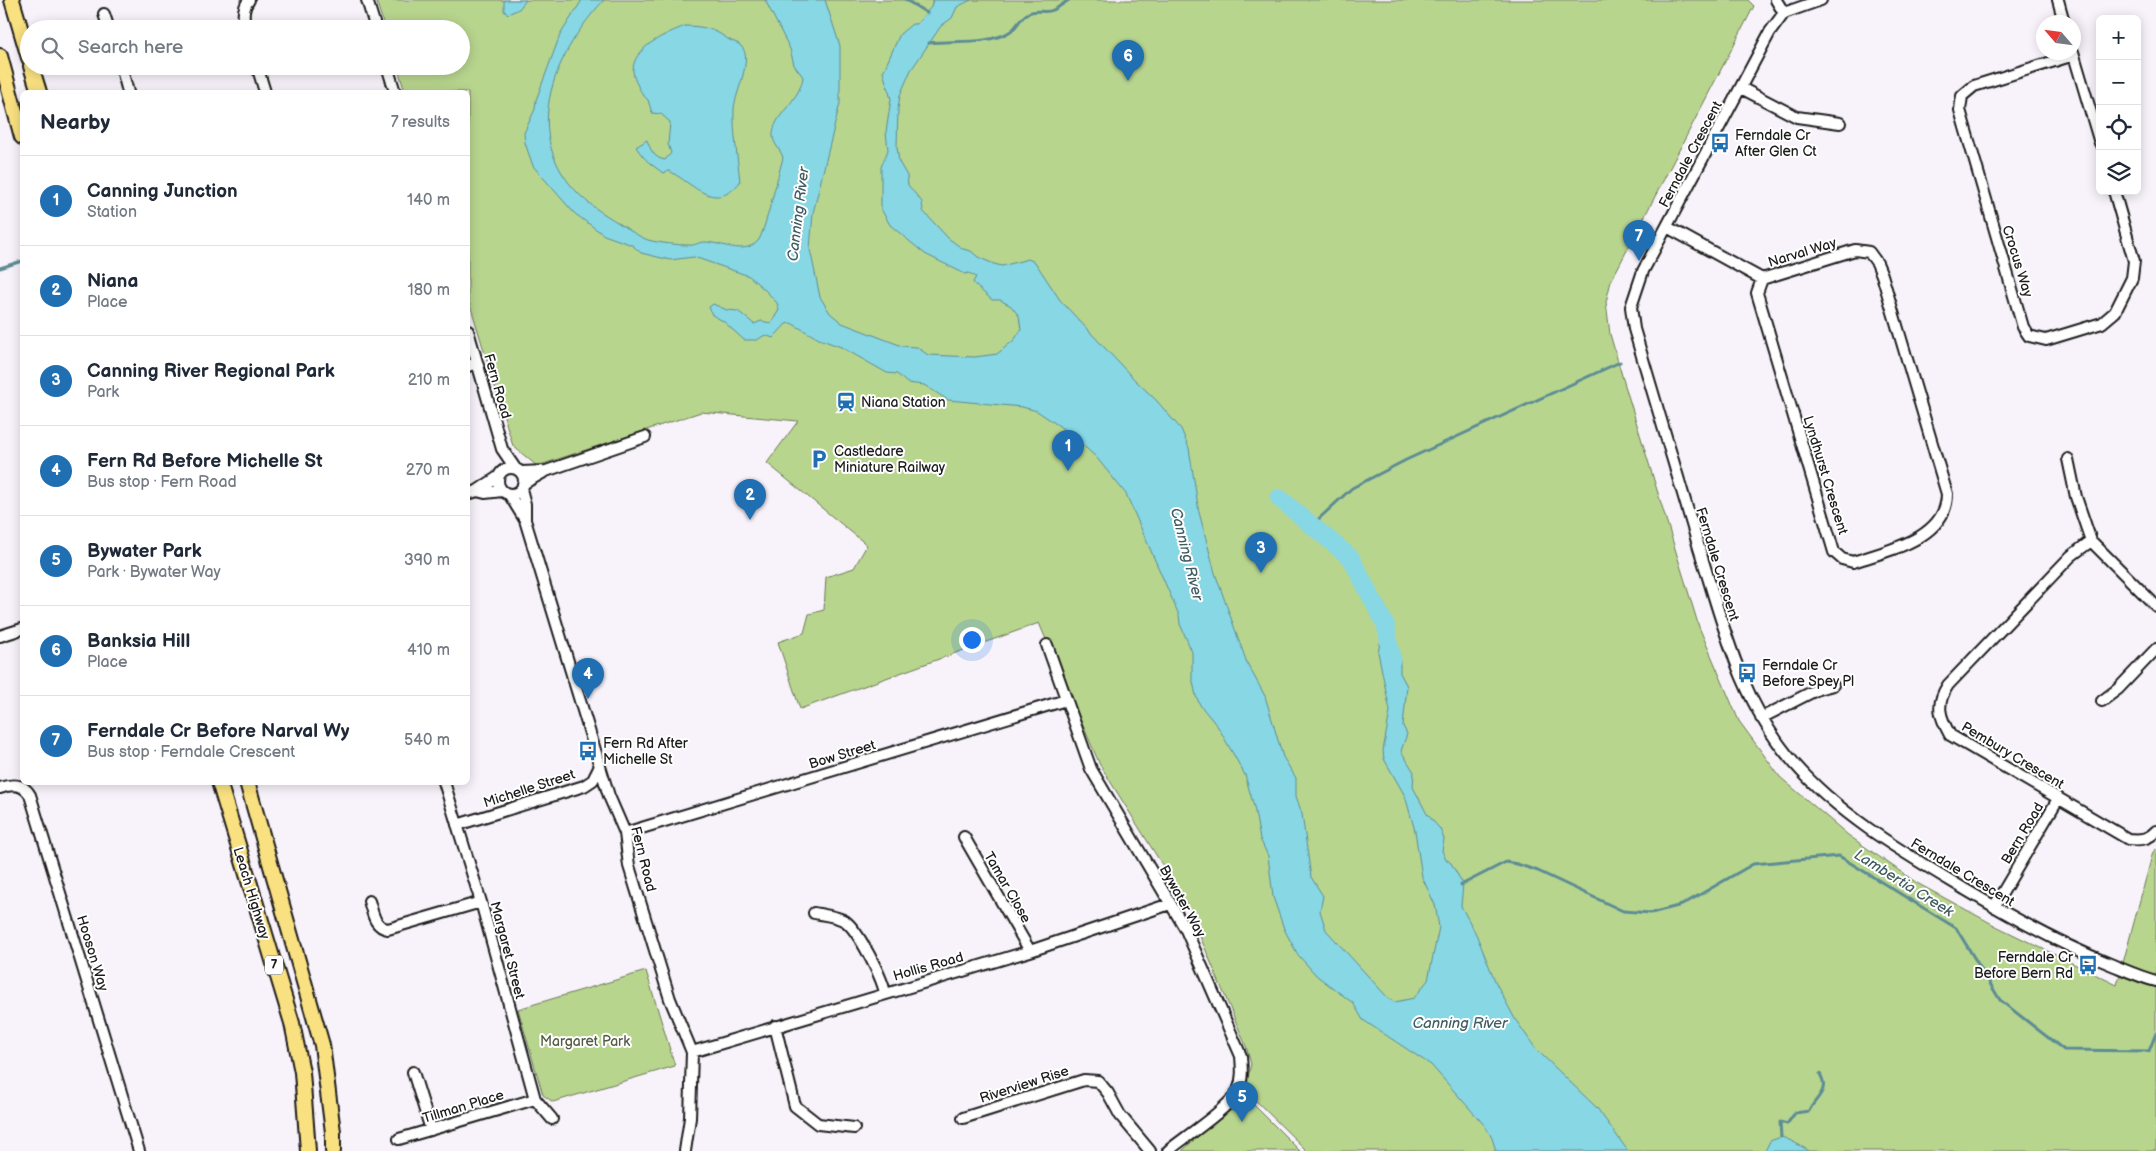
<!DOCTYPE html>
<html lang="en">
<head>
<meta charset="utf-8">
<style>
  :root { --surface:#fff; --page:#f2f2f3; --text:#1f2937; --muted:#747a83; --line:#e0e1e3; --accent:#1f6fb2 }
  body { margin:0; font-family:"Balsamiq Sans",sans-serif; background:var(--page); color:var(--text) }
  .controls { position:absolute; right:15px; top:15px; display:grid; overflow:hidden; border-radius:8px; box-shadow:0 2px 12px #0003 }
  .controls button { width:45px; height:45px; display:grid; place-items:center; padding:0; border:0; border-bottom:1px solid var(--line); background:var(--surface); color:var(--text); font:25px sans-serif }
  .compass { position:absolute; left:2036px; top:15px; width:45px; height:45px; border-radius:50%; background:var(--surface); box-shadow:0 2px 12px #0003; rotate:298deg }
  .you { position:absolute; left:971px; top:639px; width:18px; height:18px; margin:-12px; border:4px solid #fff; border-radius:50%; background:#1a73e8; box-shadow:0 0 0 8px #1a73e833 }
  .badge { display:grid; place-items:center; width:32px; height:32px; border-radius:50%; background:var(--accent); color:#fff; font-size:16px; font-weight:700 }
  .pin { position:absolute; translate:-50% -41px; filter:drop-shadow(0 1px 2px #0008) }
  .pin::after { content:''; position:absolute; top:26px; width:18px; height:15px; background:inherit; clip-path:polygon(0 0,100% 0,50% 100%) }
  .list { margin:0; padding:0; list-style:none }
  h2 { display:flex; justify-content:space-between; align-items:center; height:65px; margin:0; padding:0 20px; font-size:21px }
  h2 small { font-size:16px; font-weight:400; color:var(--muted) }
  .list li { display:grid; grid-template-columns:32px 1fr auto; gap:15px; align-items:center; box-sizing:border-box; height:90px; padding:0 20px; border-top:1px solid var(--line) }
  .list b { display:block; font-size:19px; white-space:nowrap }
  .list p { margin:0; font-size:16px; white-space:nowrap; color:var(--muted) }
  .list em { font-size:16px; font-style:normal; color:var(--muted) }
  .icon { flex:none; width:28px; height:28px; fill:none; stroke:currentColor; stroke-width:2; stroke-linecap:round; stroke-linejoin:round }
  .map { position:relative; flex:none; width:2156px; height:1151px; overflow:hidden }
  .search { position:absolute; background:var(--surface); box-shadow:0 2px 12px #0003; left:20px; top:20px; width:450px; height:55px; display:flex; align-items:center; gap:12px; box-sizing:border-box; padding:0 18px; border-radius:28px; color:var(--muted); font-size:19px }
  .panel { position:absolute; background:var(--surface); box-shadow:0 2px 12px #0003; left:20px; top:90px; width:450px; height:695px; border-radius:8px }
  .map>svg:first-child { display:block }
</style>
</head>
<body>
<div class="map">
<svg width="2156" height="1151" viewBox="0 0 2156 1151">
  <rect width="100%" height="100%" fill="#f8f2fb"/>
  <filter id="ink" filterUnits="userSpaceOnUse"><feTurbulence type="fractalNoise" baseFrequency=".02" numOctaves="2"/><feDisplacementMap in="SourceGraphic" scale="10" xChannelSelector="R" yChannelSelector="G"/><feConvolveMatrix kernelMatrix="1 2 1 2 8 2 1 2 1" color-interpolation-filters="sRGB"/></filter>
  <g filter="url(#ink)">
    <path fill="#b8d58e" stroke="#6a7855" d="M376 0H1748L1754 6 1611 281 1606 302 1610 334 1623 379 1699 627 1739 721 1780 777 1848 835 1917 883 1996 926 2117 985 2153 852 2156 849V1151H1307L1245 1090 1251 1064 1246 1046 1186 903 1100 765 1039 623 800 709 778 642 804 633 809 614 824 610 826 577 854 568 867 545 767 463 798 421 701 412 537 466 513 446 468 298V92H405L397 66H461V29H385Z
      M646 971 675 1066 553 1102 543 1095 518 1009Z
      M1243 1094 1300 1151H1182Z"/>
    <path fill="#87d7e4" stroke="#5c8c94" d="M504 0H526L519 9 508 14 504 11Z
      M582 0H604C541 68 515 161 609 217 621 224 635 235 648 240 659 243 678 245 689 245 694 246 699 242 704 242 722 242 743 256 758 241 764 235 779 171 783 158 781 150 774 145 773 137 771 116 800 102 803 77L794 65 790 49 765 0H825L840 46V103L813 213 810 249 820 297 830 313 842 323 902 346 917 347 928 355 975 357 997 354 1014 340 1021 330 1019 316 1011 306 1000 300H992L975 285 973 282 976 277 969 273 965 274 925 254 890 225 881 209V167L888 150 886 132 891 99 883 72 900 34 912 24H917L931 7 933 0H971L957 7 952 18 941 26 911 70 900 95 898 109 897 147 899 162 907 176 908 185 922 202 923 211 948 238 963 249 971 251 978 257 994 264 1002 266 1028 259 1035 262 1060 300 1133 378 1156 400 1181 429 1189 448 1199 512 1215 573 1247 663 1265 696 1283 757 1296 778V796L1302 814 1311 877 1323 896 1320 911 1326 930 1389 999 1395 1002 1414 998 1428 980 1439 927 1435 905 1422 877 1415 831 1405 796 1384 759 1383 751 1390 711 1378 652 1381 639 1388 636 1393 641 1400 659V673L1407 686 1403 726 1407 734 1401 751 1414 772 1413 787 1427 814 1440 829 1444 839 1442 851 1446 859 1451 863 1463 884 1461 906 1476 934 1496 983 1515 1019 1536 1049 1597 1108 1628 1151H1496L1492 1138 1485 1126 1431 1065 1363 1020 1353 1003 1317 976 1298 955 1284 929 1273 897 1268 856 1260 839 1254 807 1245 775 1218 727 1200 705 1196 696 1192 677V652L1180 624 1179 615 1126 494 1096 457 1068 432 1037 411 1022 407 948 400 924 385 907 383 897 374 887 373 841 347 819 339 791 323 786 324 773 338 765 335 757 340H744L723 321 712 315 709 307 713 304 727 310 738 311 754 324 761 321 771 323 779 310 777 303 766 291 749 276 694 257 670 260 641 253 632 245 604 235 574 213 533 166 525 143 524 133 535 109 536 100 560 35Z
      M685 26C703 26 714 29 728 39 732 42 738 42 741 46 754 58 735 93 734 109 733 133 738 159 740 182 715 214 693 183 669 171L663 173C651 164 646 162 636 147L647 140C650 148 653 158 665 160L671 153 668 144 670 122 661 114 652 113 648 100C642 95 640 90 637 84 620 53 662 35 685 26Z
      M1781 1137C1787 1138 1805 1148 1809 1151H1765L1770 1141Z"/>
    <g fill="none" stroke-linecap="round" stroke-linejoin="round">
      <path stroke="#5c8c94" stroke-width="3" d="M906 0 927 13
        M929 43C954 40 990 45 1011 31 1017 27 1020 18 1027 14 1035 8 1045 14 1053 10 1058 8 1064 3 1069 0
        M0 268 22 261
        M1311 526 1352 488 1406 460 1620 362
        M1461 885 1506 862 1517 864 1538 871 1623 911 1651 913 1682 905 1753 864 1839 856 1956 928 2000 1000 2064 1050 2149 1051 2156 1033
        M1781 1137 1780 1122 1787 1124 1795 1113 1809 1111C1816 1097 1830 1091 1820 1074"/>
      <path stroke="#87d7e4" stroke-width="18" d="M1279 498 1351 558 1386 626 1392 659"/>
      <defs>
        <path id="minor" d="M367 0 376 29
          M1776 0 1784 13
          M1821 0 1784 13 1770 32 1643 271 1631 307 1634 329C1656 402 1677 475 1699 548 1723 624 1740 701 1794 763 1841 817 1906 854 1966 890 2013 918 2060 944 2110 964 2125 970 2140 977 2156 981
          M2058 0 2064 22
          M104 14 109 29
          M246 29C243 18 242 9 249 0
          M2073 52 2100 143
          M2074 55 1974 86 1962 96 1960 110 2023 327 2029 336 2046 340 2102 323 2115 312 2132 278 2134 261 2114 191
          M121 66 128 92
          M257 66 265 92
          M387 66 395 92
          M1741 88 1797 117 1840 123
          M1667 227 1762 279 1855 250 1869 252 1877 263 1882 275 1947 494C1947 539 1886 551 1853 562L1842 559 1834 552 1757 293 1762 279
          M468 331 502 449 515 468
          M468 366 477 363
          M2068 459 2076 497 2091 541 2156 606
          M498 481a13 13 0 1 1 26 0a13 13 0 1 1-26 0Z
          M521 472 546 471
          M523 484 546 471 645 437
          M521 489 525 504V520L609 796 625 833 629 866 670 999 692 1052 690 1118 685 1151
          M477 491 485 493 502 491
          M468 494 477 491 498 477
          M509 494 525 520
          M2091 541 2071 556 1948 685C1935 705 1940 717 1950 735L2128 839C2140 840 2148 840 2156 831
          M0 636 22 629
          M1047 645 1091 769 1186 930 1241 1056C1242 1068 1243 1080 1238 1091 1228 1109 1185 1137 1168 1151
          M2102 701 2118 689 2156 649
          M1761 718 1818 689 1833 685
          M444 782 481 902 535 1099 552 1119
          M0 788C12 784 23 783 30 795L139 1151
          M457 825 584 786 593 780 600 766
          M625 833 1066 700
          M964 837 1030 951
          M369 901C373 913 374 927 388 929L481 902
          M1994 907 2058 799
          M814 913C824 915 837 916 845 921 858 930 882 977 885 993
          M775 1026 795 1106 818 1124 854 1128
          M692 1052 1030 951 1170 904
          M413 1072 431 1130
          M963 1118 1084 1080 1098 1081 1108 1093 1120 1115 1150 1151
          M399 1139 535 1099"/>
        <path id="highway" d="M12 0 29 58
          M0 56 22 137
          M31 66 39 92
          M219 782 292 1023 302 1072 308 1151
          M247 782 322 1045 333 1132V1151"/>
      </defs>
      <use href="#minor" stroke="#1c1c1c" stroke-width="14"/>
      <use href="#highway" stroke="#1c1c1c" stroke-width="18"/>
      <use href="#minor" stroke="#fff" stroke-width="10"/>
      <use href="#highway" stroke="#f9e181" stroke-width="14"/>
    </g>
  </g>
  <defs>
    <symbol id="bus-bare" viewBox="-9 -9 18 18"><path d="M-5-6H5V4H4V6H2V4H-2V6H-4V4H-5ZM-3.5-4V0h7V-4ZM-3.5 1.2v1.5H-2V1.2ZM2 1.2v1.5H3.5V1.2Z" fill="#1f6fb2" stroke="#fff" stroke-width="2.5" paint-order="stroke"/></symbol>
    <symbol id="station-bare" viewBox="-9 -9 18 18"><path d="M-3-6H3Q5-6 5-4V2Q5 4 3 4L4.5 6H3L1.5 4h-3L-3 6H-4.5L-3 4Q-5 4-5 2V-4Q-5-6-3-6ZM-3.5-4v3h7v-3ZM-3.5 1v1.5H-2V1ZM2 1v1.5H3.5V1Z" fill="#1f6fb2" stroke="#fff" stroke-width="2.5" paint-order="stroke"/></symbol>
    <symbol id="parking-bare" viewBox="-9 -9 18 18"><path d="M-3.5-5.5H1a3.5 3.5 0 0 1 0 7H-1V5.5H-3.5ZM-1-3.4V-.6H.8a1.4 1.4 0 0 0 0-2.8Z" fill="#1f6fb2" stroke="#fff" stroke-width="2.5" paint-order="stroke"/></symbol>
  </defs>
  <g fill-rule="evenodd">
    <use href="#bus-bare" x="1706" y="129" width="28" height="28"/>
    <use href="#station-bare" x="832" y="388" width="28" height="28"/>
    <use href="#parking-bare" x="805" y="445" width="28" height="28"/>
    <use href="#bus-bare" x="1733" y="659" width="28" height="28"/>
    <use href="#bus-bare" x="574" y="737" width="28" height="28"/>
    <use href="#bus-bare" x="2074" y="951" width="28" height="28"/>
  </g>
  <g text-anchor="middle" stroke-width="4" stroke-linejoin="round" paint-order="stroke">
    <rect fill="#fff" stroke="#606060" stroke-width="1" x="265" y="955.5" width="18" height="19" rx="4"/>
    <g font-size="12" font-weight="bold" fill="#1c1c1c">
      <text x="274" y="969">7</text>
    </g>
    <g font-size="14" fill="#1c1c1c" stroke="#fff" text-anchor="start">
      <text x="1735" y="140">Ferndale Cr<tspan x="1735" dy="16">After Glen Ct</tspan></text>
      <text x="861" y="407">Niana Station</text>
      <text x="834" y="456">Castledare<tspan x="834" dy="16">Miniature Railway</tspan></text>
      <text x="1762" y="670">Ferndale Cr<tspan x="1762" dy="16">Before Spey Pl</tspan></text>
      <text x="603" y="748">Fern Rd After<tspan x="603" dy="16">Michelle St</tspan></text>
      <text x="2073" y="962" text-anchor="end">Ferndale Cr<tspan x="2073" dy="16">Before Bern Rd</tspan></text>
    </g>
    <g font-size="14" fill="#1c1c1c" stroke="#fff">
      <text transform="translate(1690 154) rotate(-62)" y="5">Ferndale Crescent</text>
      <text transform="translate(1802 252) rotate(-17)" y="5">Narval Way</text>
      <text transform="translate(2018 261) rotate(73)" y="5">Crocus Way</text>
      <text transform="translate(498 386) rotate(74)" y="5">Fern Road</text>
      <text transform="translate(1826 475) rotate(73)" y="5">Lyndhurst Crescent</text>
      <text transform="translate(1718 564) rotate(73)" y="5">Ferndale Crescent</text>
      <text transform="translate(842 754) rotate(-17)" y="5">Bow Street</text>
      <text transform="translate(2013 755) rotate(31)" y="5">Pembury Crescent</text>
      <text transform="translate(529 788) rotate(-18)" y="5">Michelle Street</text>
      <text transform="translate(2022 833) rotate(-59)" y="5">Bern Road</text>
      <text transform="translate(644 859) rotate(76)" y="5">Fern Road</text>
      <text transform="translate(1963 872) rotate(31)" y="5">Ferndale Crescent</text>
      <text transform="translate(1008 887) rotate(60)" y="5">Tamar Close</text>
      <text transform="translate(252 893) rotate(73)" y="5">Leach Highway</text>
      <text transform="translate(1183 901) rotate(61)" y="5">Bywater Way</text>
      <text transform="translate(508 950) rotate(75)" y="5">Margaret Street</text>
      <text transform="translate(93 953) rotate(73)" y="5">Hooson Way</text>
      <text transform="translate(928 966) rotate(-16)" y="5">Hollis Road</text>
      <text transform="translate(1024 1084) rotate(-18)" y="5">Riverview Rise</text>
      <text transform="translate(463 1106) rotate(-17)" y="5">Tillman Place</text>
    </g>
    <g font-size="14" fill="#535d44" stroke="#fff">
      <text x="585" y="1046">Margaret Park</text>
    </g>
    <g font-size="15" font-style="italic" fill="#415d62" stroke="#fff">
      <text transform="translate(798 214) rotate(-83)" y="5">Canning River</text>
      <text transform="translate(1187 554) rotate(76)" y="5">Canning River</text>
      <text transform="translate(1904 883) rotate(32)" y="5">Lambertia Creek</text>
      <text x="1460" y="1028">Canning River</text>
    </g>
  </g>
</svg>
<div class="controls">
<button>+</button>
<button>−</button>
<button><svg class="icon" aria-label="locate" viewBox="0 0 24 24"><circle cx="12" cy="12" r="6"/><path d="M12 2v4M12 18v4M2 12h4M18 12h4"/></svg></button>
<button><svg class="icon" aria-label="layers" viewBox="0 0 24 24"><path d="M12 4l9 5-9 5-9-5zM3 14l9 5 9-5"/></svg></button>
</div>
<svg class="compass" viewBox="-18 -18 36 36"><path d="M0-13l5 13h-10z" fill="#e53935"/><path d="M0 13l5-13h-10z" fill="#747a83"/></svg>
<div class="you"></div>
<div class="pin badge" style="left:1068px;top:471px">1</div>
<div class="pin badge" style="left:750px;top:520px">2</div>
<div class="pin badge" style="left:1261px;top:573px">3</div>
<div class="pin badge" style="left:588px;top:699px">4</div>
<div class="pin badge" style="left:1242px;top:1122px">5</div>
<div class="pin badge" style="left:1128px;top:81px">6</div>
<div class="pin badge" style="left:1639px;top:261px">7</div>
<div class="search"><svg class="icon" aria-label="search" viewBox="0 0 24 24"><circle cx="10" cy="10" r="6"/><path d="M15 15l6 6"/></svg>Search here</div>
<section class="panel">
<h2>Nearby<small>7 results</small></h2>
<ul class="list">
<li><span class="badge">1</span><div><b>Canning Junction</b><p>Station</p></div><em>140 m</em></li>
<li><span class="badge">2</span><div><b>Niana</b><p>Place</p></div><em>180 m</em></li>
<li><span class="badge">3</span><div><b>Canning River Regional Park</b><p>Park</p></div><em>210 m</em></li>
<li><span class="badge">4</span><div><b>Fern Rd Before Michelle St</b><p>Bus stop · Fern Road</p></div><em>270 m</em></li>
<li><span class="badge">5</span><div><b>Bywater Park</b><p>Park · Bywater Way</p></div><em>390 m</em></li>
<li><span class="badge">6</span><div><b>Banksia Hill</b><p>Place</p></div><em>410 m</em></li>
<li><span class="badge">7</span><div><b>Ferndale Cr Before Narval Wy</b><p>Bus stop · Ferndale Crescent</p></div><em>540 m</em></li>
</ul>
</section>
</div>
</body>
</html>
